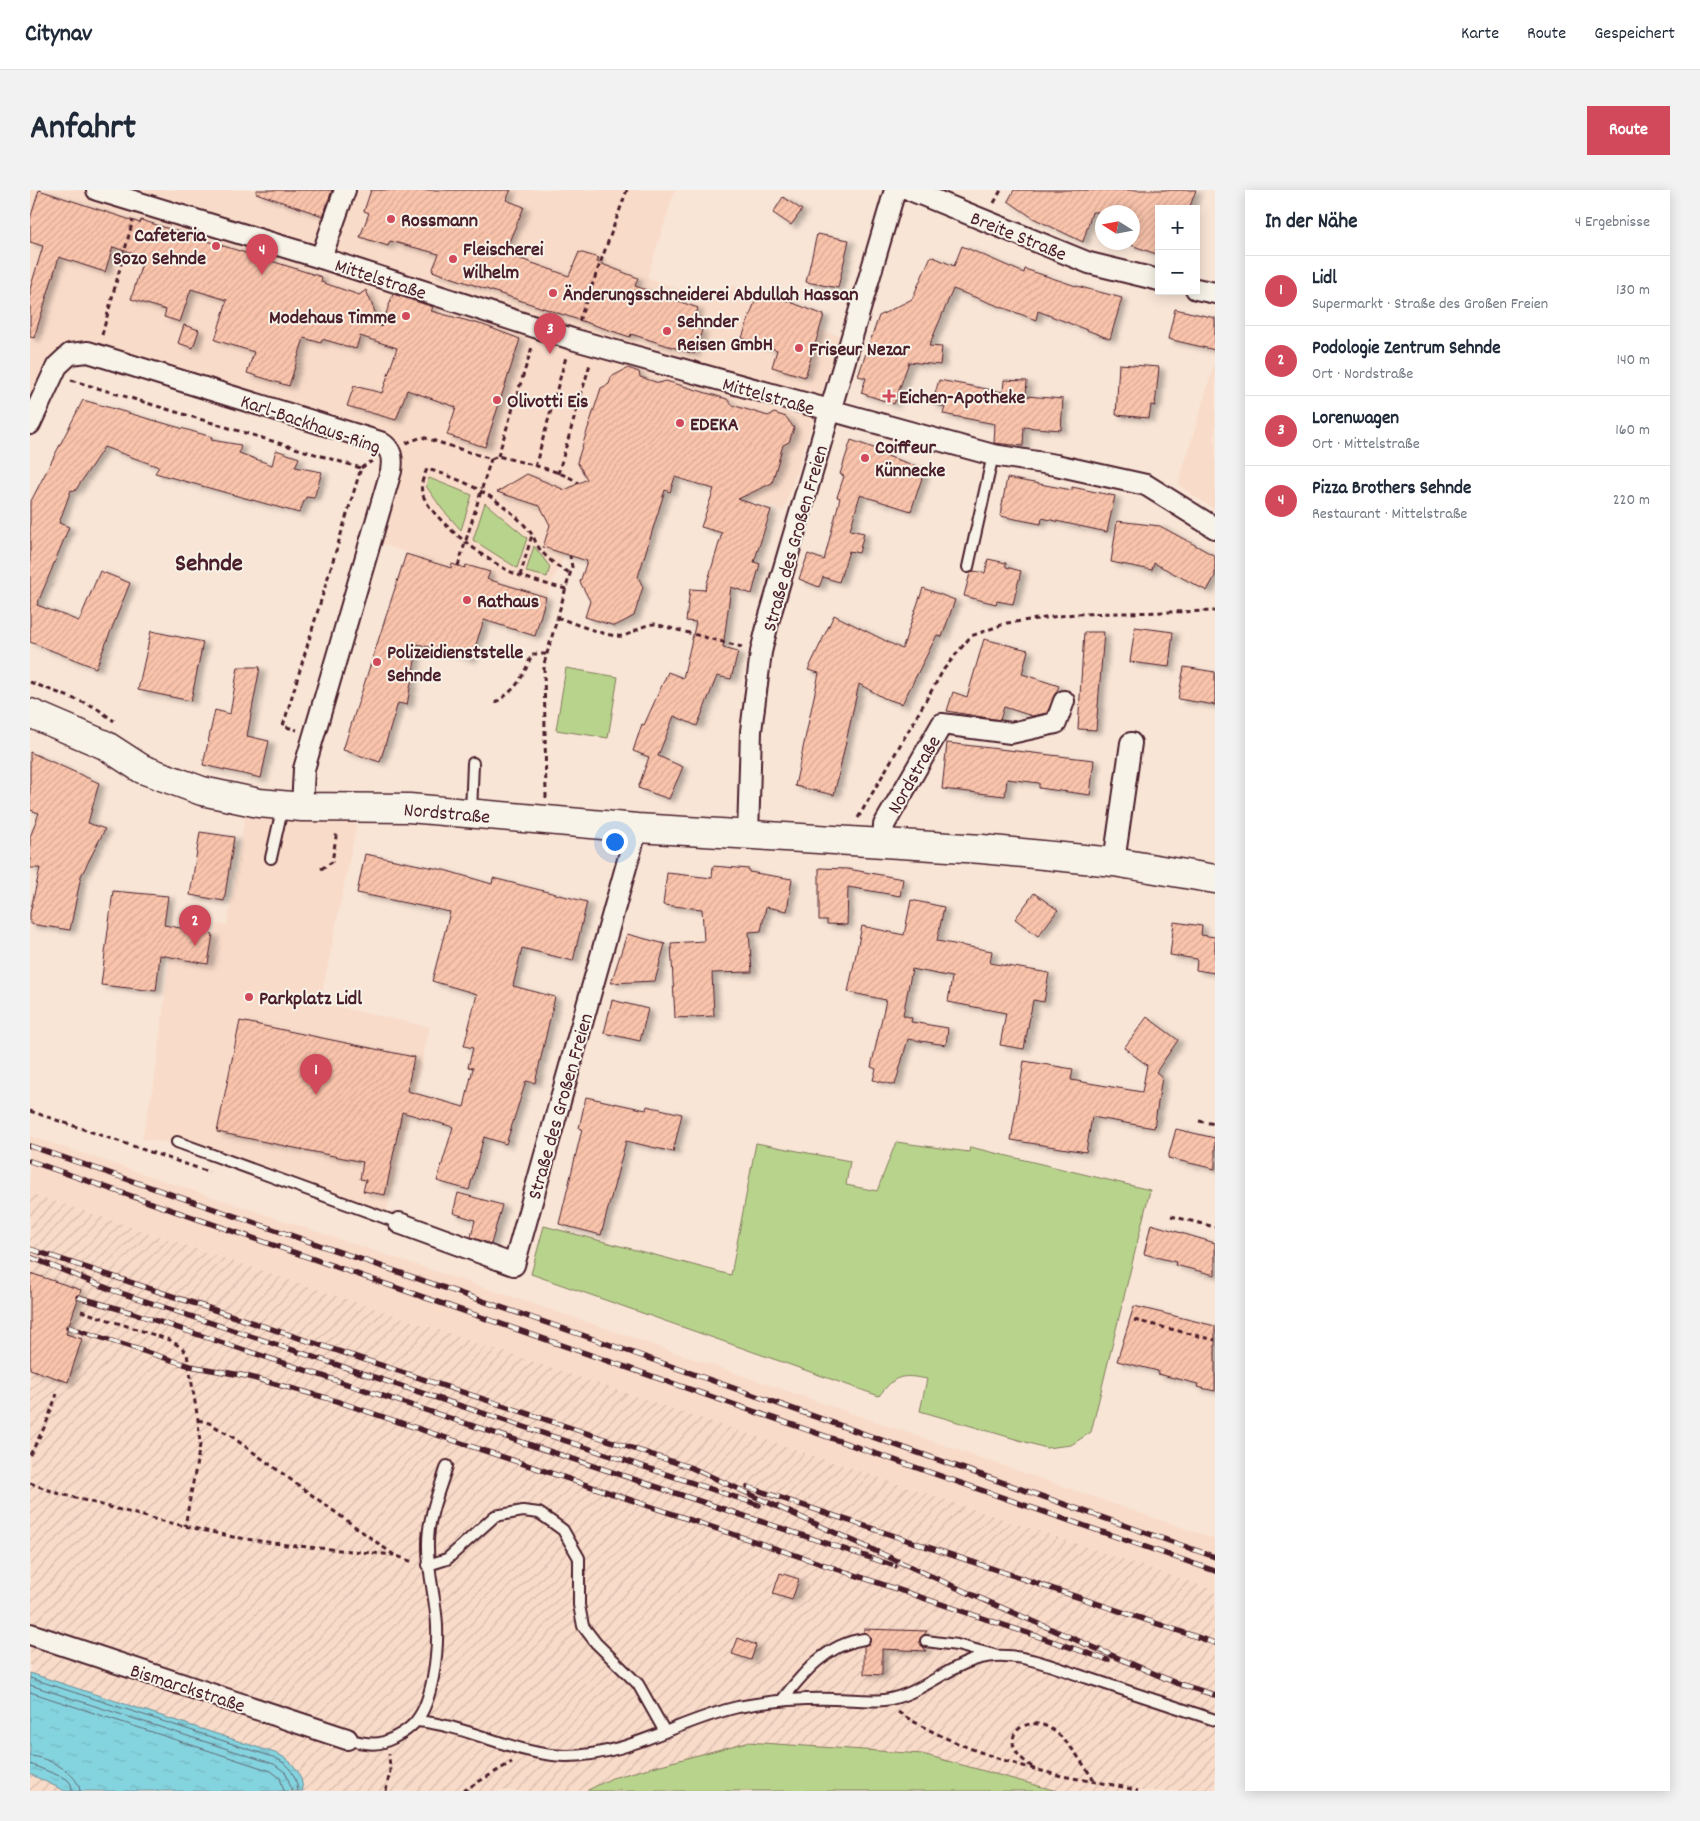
<!DOCTYPE html>
<html lang="de">
<head>
<meta charset="utf-8">
<style>
  :root { --surface:#fff; --page:#f2f2f3; --text:#1f2937; --muted:#747a83; --line:#e0e1e3; --accent:#d1495b }
  body { margin:0; font-family:Dekko,sans-serif; background:var(--page); color:var(--text) }
  .controls { position:absolute; right:15px; top:15px; display:grid; overflow:hidden; border-radius:0px; box-shadow:0 2px 12px #0003 }
  .controls button { width:45px; height:45px; display:grid; place-items:center; padding:0; border:0; border-bottom:1px solid var(--line); background:var(--surface); color:var(--text); font:25px sans-serif }
  .compass { position:absolute; left:1065px; top:15px; width:45px; height:45px; border-radius:50%; background:var(--surface); box-shadow:0 2px 12px #0003; rotate:281deg }
  .you { position:absolute; left:584px; top:651px; width:18px; height:18px; margin:-12px; border:4px solid #fff; border-radius:50%; background:#1a73e8; box-shadow:0 0 0 8px #1a73e833 }
  .badge { display:grid; place-items:center; width:32px; height:32px; border-radius:50%; background:var(--accent); color:#fff; font-size:16px; font-weight:700 }
  .pin { position:absolute; translate:-50% -41px; filter:drop-shadow(0 1px 2px #0008) }
  .pin::after { content:''; position:absolute; top:26px; width:18px; height:15px; background:inherit; clip-path:polygon(0 0,100% 0,50% 100%) }
  .list { margin:0; padding:0; list-style:none }
  h2 { display:flex; justify-content:space-between; align-items:center; height:65px; margin:0; padding:0 20px; font-size:21px }
  h2 small { font-size:16px; font-weight:400; color:var(--muted) }
  .list li { display:grid; grid-template-columns:32px 1fr auto; gap:15px; align-items:center; box-sizing:border-box; height:70px; padding:0 20px; border-top:1px solid var(--line) }
  .list b { display:block; font-size:19px; white-space:nowrap }
  .list p { margin:0; font-size:16px; white-space:nowrap; color:var(--muted) }
  .list em { font-size:16px; font-style:normal; color:var(--muted) }
  .map { position:relative; flex:none; width:1185px; height:1601px; overflow:hidden; border-radius:0px }
  header { display:flex; align-items:center; gap:30px; box-sizing:border-box; height:70px; padding:0 25px; background:var(--surface); border-bottom:1px solid var(--line) }
  header strong { font-size:24px }
  nav { display:flex; gap:28px; margin-inline-start:auto; font-size:18px }
  .intro { display:flex; align-items:center; justify-content:space-between; box-sizing:border-box; height:120px; padding:0 30px }
  h1 { margin:0; font-size:35px }
  .button { padding:12px 22px; border-radius:0px; background:var(--accent); color:#fff; font-size:18px; font-weight:700 }
  main { display:flex; gap:30px; padding:0 30px }
  aside { flex:1; background:var(--surface); border-radius:0px; box-shadow:0 2px 12px #0003 }
  .map>svg:first-child { display:block }
</style>
</head>
<body>
<header>
<strong>Citynav</strong>
<nav><a>Karte</a><a>Route</a><a>Gespeichert</a></nav>
</header>
<div class="intro"><h1>Anfahrt</h1><a class="button">Route</a></div>
<main>
<div class="map">
<svg width="1185" height="1601" viewBox="0 0 1185 1601">
  <defs>
    <pattern id="industrial-furrows" width="10" height="10" patternUnits="userSpaceOnUse" patternTransform="scale(1.25)"><rect width="10" height="10" fill="#f9dbc9"/><path d="M-1 1l2-2M0 10L10 0M9 11l2-2" fill="none" stroke="#d7bcad"/></pattern>
    <pattern id="water-ripples" width="26" height="14" patternUnits="userSpaceOnUse" patternTransform="scale(1.25)"><rect width="26" height="14" fill="#84d4df"/><path d="M2 4q2-2 4 0t4 0M15 11q2-2 4 0t4 0" fill="none" stroke="#74b6c0"/></pattern>
    <pattern id="building-hatch" width="6" height="6" patternUnits="userSpaceOnUse" patternTransform="scale(1.25)"><rect width="6" height="6" fill="#fac4ac"/><path d="M-1 1l2-2M0 6l6-6M5 7l2-2" fill="none" stroke="#d8a894"/></pattern>
    <filter id="shadow"><feDropShadow dx="5.5" dy="3" stdDeviation="2.5" flood-color="#0004"/></filter>
  </defs>
  <rect width="100%" height="100%" fill="#f8e5d6"/>
  <filter id="ink" filterUnits="userSpaceOnUse"><feTurbulence type="fractalNoise" baseFrequency=".02" numOctaves="2"/><feDisplacementMap in="SourceGraphic" scale="10" xChannelSelector="R" yChannelSelector="G"/><feConvolveMatrix kernelMatrix="1 2 1 2 8 2 1 2 1" color-interpolation-filters="sRGB"/></filter>
  <g filter="url(#ink)">
    <path fill="#f9dbc9" d="M0 0H645L617 88 695 114 701 95 754 111 746 128 810 146 754 321 649 288 644 291 640 302 635 300 608 387 613 397 604 426 585 436 555 427 560 411 557 371 535 364 516 407 457 389 460 382 437 375 435 378 422 374 421 378 341 350 359 259 46 163 0 234Z
      M1185 172V320L1148 295Z
      M218 611 330 618 290 813 400 837 355 1027 150 954 112 949 125 888 143 737 184 744 187 734 197 735Z
      M0 946 569 1136 1185 1349V1400L0 1003Z"/>
    <path fill="url(#industrial-furrows)" d="M0 1003 1185 1400V1601H0Z"/>
    <path fill="#b8d48c" stroke="#817a5c" d="M399 288 442 305 431 340 412 319 396 296Z
      M455 313 497 348 487 378 443 350Z
      M504 356 520 377 517 387 496 382Z
      M536 478 588 487 578 548 526 540Z
      M866 952 939 962 940 957 1120 1000 1061 1242 1041 1255 1016 1258 890 1221 897 1189C871 1184 865 1185 849 1206L501 1084 514 1036 701 1085 726 953 820 971 816 995 847 1001Z
      M717 1552 892 1564 1027 1601H556L582 1588Z"/>
    <path fill="url(#water-ripples)" stroke="#6d8c97" d="M0 1483 248 1564C264 1572 272 1583 273 1601H35L0 1584Z"/>
    <g fill="none" stroke-linecap="round" stroke-linejoin="round">
      <path stroke="#616773" stroke-width="1" d="M0 1488 246 1568C260 1576 266 1585 268 1601
        M0 1495 244 1574 256 1583 262 1601
        M0 1502 241 1581 250 1588 254 1601
        M0 1566C17 1567 49 1583 50 1601
        M0 1574 37 1589 41 1594 42 1601"/>
    </g>
    <path fill="url(#building-hatch)" stroke="#4a1f2b" filter="url(#shadow)" d="M9 0 110 33 111 30 292 87 291 92 329 105 336 100 351 137 363 104 403 117 401 121 453 135 490 149 455 257 417 245 426 217 377 200 366 230 317 216 324 196 352 203 367 158 330 146 326 159 292 149 291 153 274 148 259 196 217 183 224 162 185 150 197 110 161 99 150 132 134 127 136 120 101 109 114 67 83 57 75 82 29 67 4 148 0 147V99L13 56 0 52V29Z
      M227 0H302L293 26 226 3Z
      M341 0H481L476 10 494 17 474 63 539 86 549 62 569 68 567 72 608 88 605 96 668 118 662 137 672 140 664 164 601 144 600 147 402 81 409 64 360 51 358 56 330 47 339 23 334 21Z
      M984 0H1166L1159 19H1129V65L1098 54 1102 52V22H1062L1053 52 1003 28 978 11Z
      M753 7 772 20 761 35 743 23Z
      M787 44 819 50 808 98 776 92Z
      M932 56 994 83 995 79 1043 95 1092 108 1080 149 1008 121 1006 130 923 99 899 156 912 157 910 175 879 172 864 214 831 203 836 188 828 186 849 126 882 109 901 66 924 76Z
      M729 100 794 125 775 187 742 177 747 160 712 148Z
      M1145 119 1185 128V160L1138 149Z
      M154 135 169 140 163 158 148 153Z
      M1089 174 1129 177 1125 216 1121 215 1119 228 1086 225Z
      M598 178 609 182 610 187 629 193 636 191 697 209 702 215 738 226 744 223 756 227 764 238 759 252 753 255 742 293 708 309 741 320 724 372 730 374 722 404 701 397 693 458 708 462 701 489 687 486 667 536 644 526 628 566 653 577 639 609 608 598 619 567 603 561 612 534 614 535 638 482 653 488 666 432 656 431 660 399 675 400 692 343 671 337 684 299 645 287 640 302 635 300 608 387 613 397 604 426 585 436 555 427 560 411 550 392 557 371 513 357 520 335 510 316 467 302 497 284 535 300 557 289 547 272 571 198 579 194 581 187Z
      M909 190 973 202 974 190 997 191 996 206 1033 209 1031 240 994 237 993 256 964 253 965 234 913 224 915 217 902 214Z
      M53 210 182 247 181 250 211 255 209 263 242 275 246 260 269 268 265 277 292 282 284 308 276 307 269 323 125 283 129 277 74 257 45 301 41 300 29 333 39 337 7 415 49 431 70 381 100 393 66 478 0 452V313Z
      M821 250 852 261 851 264 895 279 881 321 830 305 820 340 834 343 829 363 819 361 809 392 793 387 789 397 769 389 778 364 794 370 810 308 807 307 814 286 810 284Z
      M977 288 1042 300V297L1085 306 1077 342 1012 328 1011 334 970 326Z
      M1087 331 1130 336 1185 366V386L1177 401 1124 373 1122 380 1081 372Z
      M376 364 421 378 422 374 435 378 436 375 460 382 457 389 516 407 505 446 454 430 441 469 388 454 377 515 368 513 350 572 313 560Z
      M958 369 976 373V377L991 381 983 414 967 411 966 414 934 406 940 383 944 381 955 383Z
      M893 398 925 410 912 447 907 445 872 514 854 508 829 494 804 605 765 596 789 483 778 480 804 425 872 459Z
      M1105 437 1143 442 1139 477 1100 472Z
      M121 441 173 452 161 511 108 500Z
      M1054 442H1074L1066 540 1048 539Z
      M954 449 998 460 992 484 1029 496 1017 523 1002 526 974 517 970 530 917 521 923 502 937 507Z
      M208 477H230L217 546 239 551 231 588 173 575 185 520 200 524Z
      M1154 477 1185 482V515L1148 509Z
      M917 553 1064 570 1060 605 1009 598V593L977 589 975 606 912 599Z
      M0 562 69 593 58 633 75 639 51 686 40 740 0 734V723L10 678H0V647L9 623 0 620Z
      M170 642 204 647 194 711 160 705Z
      M335 664 414 680 462 694 463 688 557 712 543 771 492 758 483 796 525 807 505 893 496 891 476 954 454 947 439 1000 407 991 423 937 372 922 355 1005 333 1001 336 990 330 989 333 972 187 942 210 831 384 867 377 901 434 917 443 878 438 877 443 858 434 856 447 804 402 791 420 722 327 703Z
      M683 676 719 679V682L762 689 757 721 736 717 731 741 719 742 722 782 682 783 684 826 645 828 641 753 674 751 672 719 633 715 637 683 682 688Z
      M789 678 818 679 873 689 870 706 818 697 817 735 797 734V730H789Z
      M83 701 138 706 134 735 183 744 178 774 130 765 126 801 71 795Z
      M1004 703 1028 720 1008 746 985 729Z
      M881 710 914 717 907 751 962 761 960 773 1019 783 1014 812 1003 810 994 859 970 855 976 823 918 812 922 787 882 779 873 825 882 828 881 832 918 838 916 855 878 849 865 895 843 890 846 879 841 877 856 810 818 802 832 736 874 745Z
      M1144 732 1172 736 1171 745 1185 747V783L1166 780 1167 769 1140 765Z
      M597 744 635 754 625 791 581 793Z
      M582 810 618 819 610 851 574 843Z
      M1117 827 1148 850 1126 882 1132 887 1124 938 1062 927 1056 962 981 950 994 871 1043 879 1041 890 1112 902 1117 875 1094 858Z
      M556 907 616 920 617 916 652 924 643 962 596 951 571 1045 529 1034 552 939 549 938Z
      M1146 939 1185 948V979L1138 968Z
      M428 1003 472 1015 461 1054 441 1047 445 1030 423 1023Z
      M1121 1034 1185 1053V1085L1145 1075 1146 1072 1114 1064Z
      M0 1083 51 1100 36 1144 52 1149 38 1192 0 1179Z
      M1104 1116 1185 1136V1201L1167 1197 1168 1194 1128 1184V1181L1087 1171Z
      M750 1383 769 1389 762 1410 743 1404Z
      M834 1439 897 1441 889 1451 896 1461 852 1459V1485L834 1484V1456L839 1454 841 1448 834 1442Z
      M708 1448 726 1455 721 1470 702 1464Z"/>
    <g fill="none" stroke-linecap="round" stroke-linejoin="round">
      <defs>
        <path id="service" d="M938 377 963 265
          M441 623 443 573
          M241 668 253 615
          M147 952 369 1033
          M398 1375 417 1369 465 1326 493 1321 509 1323 522 1332 533 1340 549 1368V1415L553 1436 566 1453 608 1494 635 1542
          M896 1451 927 1455 964 1465
          M752 1510C774 1482 797 1454 834 1449
          M386 1531C438 1535 485 1565 536 1566 598 1566 650 1530 708 1517 740 1511 772 1508 804 1509 820 1509 838 1512 854 1510 895 1505 923 1468 965 1466 996 1464 1029 1479 1058 1488 1100 1502 1143 1516 1185 1530
          M317 1549C328 1552 343 1556 354 1552 365 1548 379 1540 386 1531 403 1511 408 1462 407 1436 406 1408 397 1382 398 1353 398 1327 409 1301 417 1276"/>
        <path id="minor" d="M67 0 291 68 542 149 963 265 1026 275 1116 295 1185 338
          M880 0 1059 73 1129 90
          M291 68 315 0
          M1166 99 1185 103
          M0 234 27 176 40 164 58 162 350 252C362 259 363 268 361 281L274 579 272 617
          M718 646 721 541 731 462 739 429 865 0
          M853 654 854 635 912 534 981 543 1026 533 1034 511
          M1084 672 1101 553
          M369 1033 484 1075 607 638
          M0 1444 317 1549"/>
        <path id="secondary" d="M0 523 75 555 112 579 172 601 229 613 272 617 379 618 607 638 952 659 1084 672 1185 689"/>
      </defs>
      <use href="#service" stroke="#4a1f2b" stroke-width="14"/>
      <use href="#minor" stroke="#4a1f2b" stroke-width="24"/>
      <use href="#secondary" stroke="#4a1f2b" stroke-width="31"/>
      <path stroke="#4a1f2b" stroke-width="3" stroke-dasharray="5 4" stroke-linecap="butt" d="M964 13 971 0
        M549 131 597 0
        M72 145 103 30
        M41 190 331 278 253 536 267 540
        M376 253 392 247 461 269 468 266C486 271 535 281 548 293
        M468 266 502 157
        M505 277 536 167
        M331 278 342 271
        M528 284 560 174
        M428 376 461 269
        M490 386 502 345
        M536 399C516 394 495 389 477 380 454 368 398 327 392 302 390 294 394 286 397 279 435 289 476 311 501 343 504 346 504 349 506 353 512 365 528 378 540 383
        M527 427C540 432 580 448 592 446 604 444 612 434 625 434L712 457
        M0 492 65 517 84 531
        M465 513C488 498 492 489 502 464H516
        M516 608 514 474 542 377 540 366
        M828 628 914 479 941 446 977 433 1045 424 1185 421
        M291 679 302 672 307 641
        M0 921 179 982
        M1169 931 1185 934
        M1141 1026 1185 1037
        M51 1121 140 1150 152 1158 157 1164 168 1230 170 1255 155 1336
        M1104 1130 1185 1150
        M168 1230 179 1233 201 1246 364 1365 383 1372
        M0 1265 16 1234 27 1204
        M0 1293 27 1303 128 1330 203 1347 257 1355 364 1365
        M868 1522C916 1553 973 1572 1028 1585 1054 1591 1082 1593 1108 1601
        M1002 1577C996 1572 987 1566 984 1557 978 1539 999 1530 1013 1535 1036 1544 1052 1573 1065 1592
        M356 1601 360 1581 359 1564
        M433 1601 482 1572"/>
      <use href="#service" stroke="#f7f3e8" stroke-width="10"/>
      <use href="#minor" stroke="#f7f3e8" stroke-width="20"/>
      <use href="#secondary" stroke="#f7f3e8" stroke-width="28"/>
      <defs>
        <path id="rail" d="M0 956 555 1146 1185 1367
          M0 971 1185 1381
          M0 1059 662 1278 945 1406 1146 1493 1185 1505
          M0 1067 82 1100 729 1315
          M48 1107 103 1123 865 1376
          M38 1137 160 1176 216 1186 297 1208 1078 1470
          M718 1297 1185 1453"/>
      </defs>
      <use href="#rail" stroke="#4a1f2b" stroke-width="5.5"/>
      <use href="#rail" stroke="#f7f3e8" stroke-width="4" stroke-dasharray="11" stroke-linecap="butt"/>
    </g>
  </g>
  <g fill="#d1495b" stroke="#f7f3e8" stroke-width="2">
    <circle cx="361" cy="29" r="5"/>
    <circle cx="186" cy="56" r="5"/>
    <circle cx="423" cy="69" r="5"/>
    <circle cx="523" cy="103" r="5"/>
    <circle cx="376" cy="126" r="5"/>
    <circle cx="637" cy="141" r="5"/>
    <circle cx="769" cy="158" r="5"/>
    <path d="M856.5 198.5h5v5h5v5h-5v5h-5v-5h-5v-5h5z"/>
    <circle cx="467" cy="210" r="5"/>
    <circle cx="650" cy="233" r="5"/>
    <circle cx="835" cy="268" r="5"/>
    <circle cx="437" cy="410" r="5"/>
    <circle cx="347" cy="472" r="5"/>
    <circle cx="219" cy="807" r="5"/>
  </g>
  <g text-anchor="middle" stroke-width="4" stroke-linejoin="round" paint-order="stroke">
    <g font-size="20" font-weight="bold" fill="#4a1f2b" stroke="#f7f3e8" text-anchor="start">
      <text x="371" y="36">Rossmann</text>
      <text x="176" y="51" text-anchor="end">Cafeteria<tspan x="176" dy="23">Sozo Sehnde</tspan></text>
      <text x="433" y="65">Fleischerei<tspan x="433" dy="23">Wilhelm</tspan></text>
      <text x="533" y="110">Änderungsschneiderei Abdullah Hassan</text>
      <text x="366" y="133" text-anchor="end">Modehaus Timme</text>
      <text x="647" y="137">Sehnder<tspan x="647" dy="23">Reisen GmbH</tspan></text>
      <text x="779" y="165">Friseur Nezar</text>
      <text x="869" y="213">Eichen-Apotheke</text>
      <text x="477" y="217">Olivotti Eis</text>
      <text x="660" y="240">EDEKA</text>
      <text x="845" y="263">Coiffeur<tspan x="845" dy="23">Künnecke</tspan></text>
      <text x="447" y="417">Rathaus</text>
      <text x="357" y="468">Polizeidienststelle<tspan x="357" dy="23">Sehnde</tspan></text>
      <text x="229" y="814">Parkplatz Lidl</text>
    </g>
    <g font-size="20" fill="#4a1f2b" stroke="#f7f3e8">
      <text transform="translate(989 45) rotate(22)" y="7">Breite Straße</text>
      <text transform="translate(351 88) rotate(18)" y="7">Mittelstraße</text>
      <text transform="translate(739 205) rotate(16)" y="7">Mittelstraße</text>
      <text transform="translate(281 233) rotate(19)" y="7">Karl-Backhaus-Ring</text>
      <text transform="translate(764 348) rotate(-74)" y="7">Straße des Großen Freien</text>
      <text transform="translate(883 584) rotate(-60)" y="7">Nordstraße</text>
      <text transform="translate(417 622) rotate(5)" y="7">Nordstraße</text>
      <text transform="translate(529 916) rotate(-74)" y="7">Straße des Großen Freien</text>
      <text transform="translate(158 1497) rotate(18)" y="7">Bismarckstraße</text>
    </g>
    <g font-size="25" font-weight="bold" fill="#4a1f2b" stroke="#f7f3e8">
      <text x="179" y="380">Sehnde</text>
    </g>
  </g>
</svg>
<div class="controls">
<button>+</button>
<button>−</button>
</div>
<svg class="compass" viewBox="-18 -18 36 36"><path d="M0-13l5 13h-10z" fill="#e53935"/><path d="M0 13l5-13h-10z" fill="#747a83"/></svg>
<div class="you"></div>
<div class="pin badge" style="left:286px;top:905px">1</div>
<div class="pin badge" style="left:165px;top:756px">2</div>
<div class="pin badge" style="left:520px;top:164px">3</div>
<div class="pin badge" style="left:232px;top:85px">4</div>
</div>
<aside>
<h2>In der Nähe<small>4 Ergebnisse</small></h2>
<ul class="list">
<li><span class="badge">1</span><div><b>Lidl</b><p>Supermarkt · Straße des Großen Freien</p></div><em>130 m</em></li>
<li><span class="badge">2</span><div><b>Podologie Zentrum Sehnde</b><p>Ort · Nordstraße</p></div><em>140 m</em></li>
<li><span class="badge">3</span><div><b>Lorenwagen</b><p>Ort · Mittelstraße</p></div><em>160 m</em></li>
<li><span class="badge">4</span><div><b>Pizza Brothers Sehnde</b><p>Restaurant · Mittelstraße</p></div><em>220 m</em></li>
</ul>
</aside>
</main>
</body>
</html>
